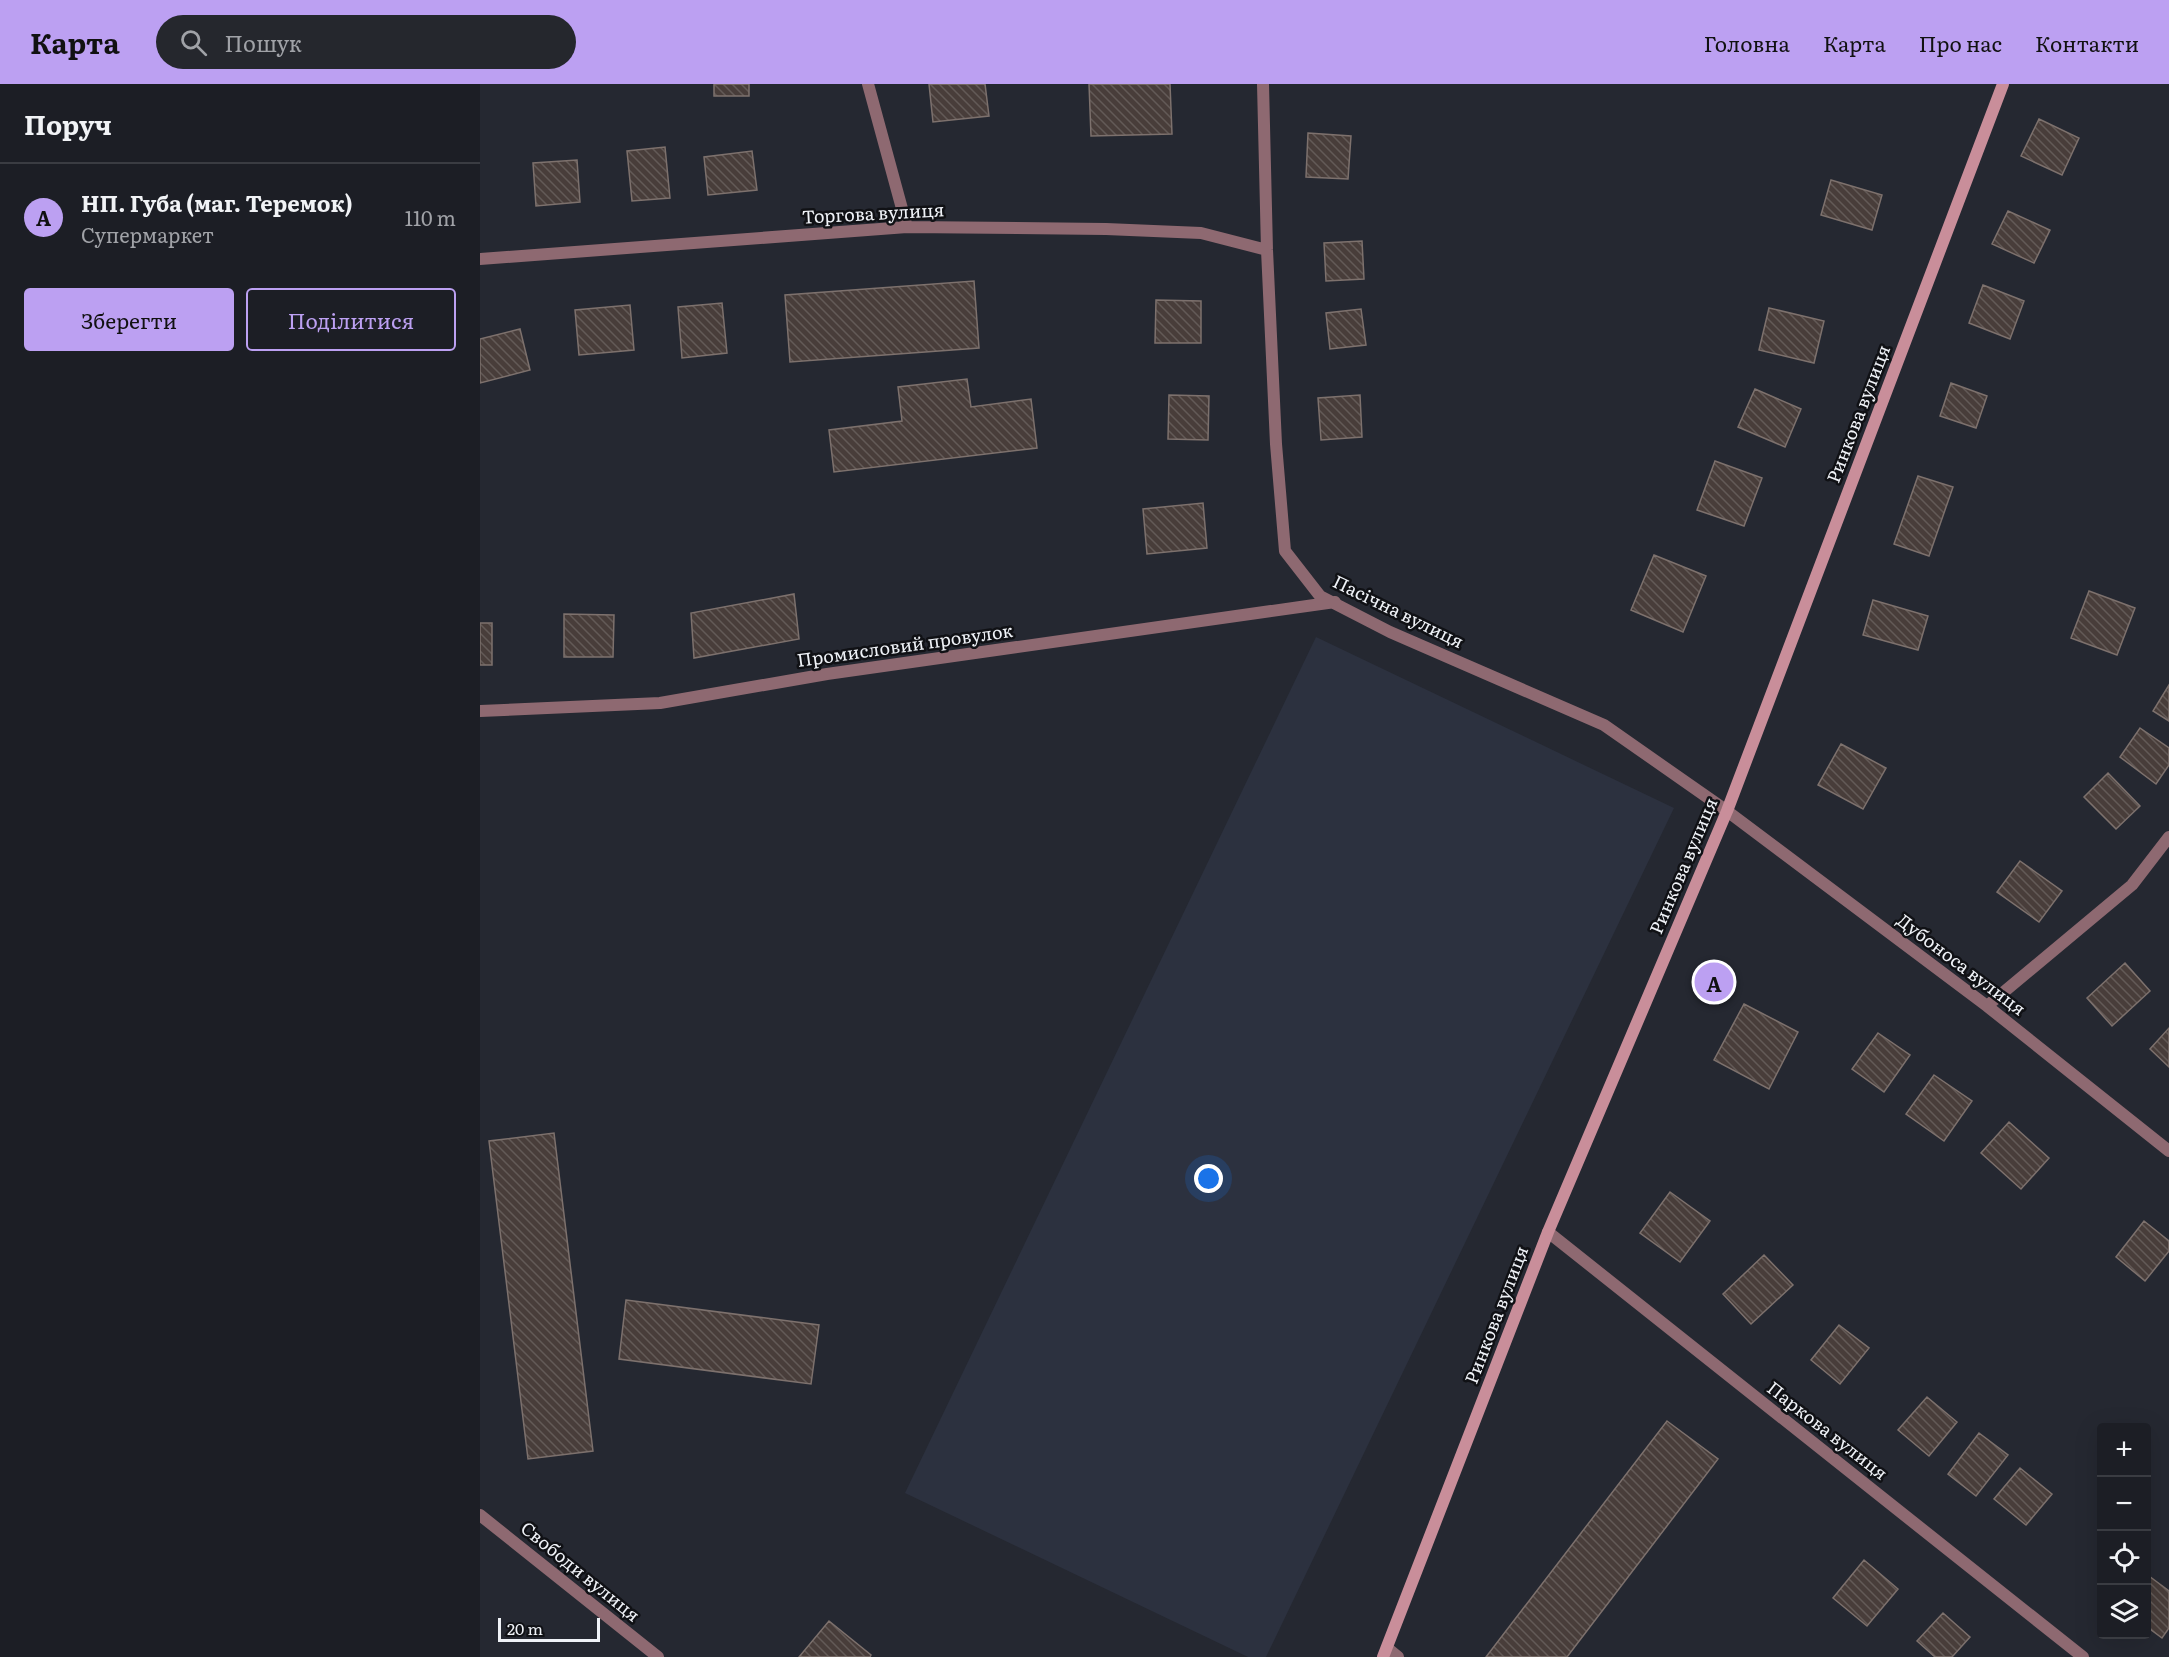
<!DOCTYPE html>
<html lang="uk">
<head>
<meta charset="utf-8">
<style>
  :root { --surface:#1c1e25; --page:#25272d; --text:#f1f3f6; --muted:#a0a2a7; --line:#3a3c42; --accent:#bca0f2 }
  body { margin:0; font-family:Literata,serif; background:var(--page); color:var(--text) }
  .controls { position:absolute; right:18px; bottom:18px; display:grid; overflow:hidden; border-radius:6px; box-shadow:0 6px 24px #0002 }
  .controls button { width:54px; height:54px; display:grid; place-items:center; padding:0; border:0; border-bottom:2px solid var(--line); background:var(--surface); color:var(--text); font:30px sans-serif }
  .scale { position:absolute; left:18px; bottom:15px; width:102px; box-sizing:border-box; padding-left:6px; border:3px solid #eff2f7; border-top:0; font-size:16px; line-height:21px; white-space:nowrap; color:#eff2f7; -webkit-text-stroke:4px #101115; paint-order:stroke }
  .you { position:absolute; left:729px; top:1095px; width:21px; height:21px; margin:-15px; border:4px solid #fff; border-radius:50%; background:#1a73e8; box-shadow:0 0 0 9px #1a73e833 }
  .badge { display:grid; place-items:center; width:39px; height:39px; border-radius:50%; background:var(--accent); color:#111; font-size:20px; font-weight:700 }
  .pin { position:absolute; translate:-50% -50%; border:3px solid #fff; box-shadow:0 2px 6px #0006 }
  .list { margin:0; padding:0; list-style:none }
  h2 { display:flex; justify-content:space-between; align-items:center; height:78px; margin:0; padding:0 24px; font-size:26px }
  h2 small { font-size:20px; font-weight:400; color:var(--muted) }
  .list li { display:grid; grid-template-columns:39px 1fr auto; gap:18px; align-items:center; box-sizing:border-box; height:108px; padding:0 24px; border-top:2px solid var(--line) }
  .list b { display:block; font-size:22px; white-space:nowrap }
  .list p { margin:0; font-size:20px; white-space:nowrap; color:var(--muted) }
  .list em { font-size:20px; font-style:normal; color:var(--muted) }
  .actions { display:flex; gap:12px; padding:18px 24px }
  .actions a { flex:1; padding:14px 0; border:2px solid var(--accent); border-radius:6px; text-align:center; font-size:21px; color:var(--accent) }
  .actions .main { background:var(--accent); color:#111 }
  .icon { flex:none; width:33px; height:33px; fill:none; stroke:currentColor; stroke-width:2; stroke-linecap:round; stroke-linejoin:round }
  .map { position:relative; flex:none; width:1689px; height:1573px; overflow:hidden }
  header { display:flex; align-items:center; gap:36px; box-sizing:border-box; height:84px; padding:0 30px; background:var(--accent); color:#111 }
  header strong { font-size:28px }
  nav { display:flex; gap:33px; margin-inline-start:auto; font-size:21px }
  .search { width:420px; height:54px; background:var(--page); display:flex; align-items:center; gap:15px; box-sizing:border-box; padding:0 21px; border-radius:33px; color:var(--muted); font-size:22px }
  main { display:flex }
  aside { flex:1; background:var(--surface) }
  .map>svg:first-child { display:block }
</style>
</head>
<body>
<header>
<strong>Карта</strong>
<div class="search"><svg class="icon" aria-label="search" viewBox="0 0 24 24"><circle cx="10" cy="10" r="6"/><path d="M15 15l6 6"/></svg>Пошук</div>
<nav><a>Головна</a><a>Карта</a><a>Про нас</a><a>Контакти</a></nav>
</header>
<main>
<aside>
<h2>Поруч<small></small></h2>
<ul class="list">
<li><span class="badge">A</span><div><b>НП. Губа (маг. Теремок)</b><p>Супермаркет</p></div><em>110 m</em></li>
</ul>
<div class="actions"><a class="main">Зберегти</a><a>Поділитися</a></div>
</aside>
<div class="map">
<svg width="1689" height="1573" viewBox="0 0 1689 1573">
  <defs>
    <pattern id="building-back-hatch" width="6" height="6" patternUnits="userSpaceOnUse" patternTransform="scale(1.5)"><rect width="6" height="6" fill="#483d3a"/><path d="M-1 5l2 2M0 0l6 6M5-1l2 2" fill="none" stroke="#635a57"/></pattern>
  </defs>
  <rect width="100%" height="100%" fill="#252831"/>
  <path fill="#2c313f" d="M836 553 1194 724 786 1573H768L425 1409Z"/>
  <path fill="url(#building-back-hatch)" stroke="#7d716d" stroke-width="1.5" d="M234 0H269V12H234Z
    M449 0H505L509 32 453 38Z
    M609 0H690L692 50 611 52Z
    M1559 35 1599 54 1582 91 1541 72Z
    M828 49 871 52 868 95 826 93Z
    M185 63 190 114 152 117 147 67Z
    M272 67 277 106 228 111 224 73Z
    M97 76 100 118 56 122 53 79Z
    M1351 96 1402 111 1392 146 1341 131Z
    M1528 127 1570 146 1554 179 1512 160Z
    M882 157 884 195 846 197 844 159Z
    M494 197 499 264 310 278 305 211Z
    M1503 201 1544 217 1530 255 1489 239Z
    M676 216 721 217V259H675Z
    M242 219 247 269 202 274 198 223Z
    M150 221 154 266 99 271 95 226Z
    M1289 224 1344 237 1334 279 1279 266Z
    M881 225 886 261 850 265 846 229Z
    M40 245 50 286 0 299V255Z
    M487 295 491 323 551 315 557 364 354 388 349 346 422 337 418 303Z
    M1471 299 1507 312 1496 344 1460 332Z
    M1275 305 1321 325 1305 363 1258 343Z
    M689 311 729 312 728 356 688 355Z
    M880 311 882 353 841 356 838 314Z
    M1235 377 1282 394 1264 442 1217 426Z
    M1438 392 1473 403 1449 472 1414 460Z
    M723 419 727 464 667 470 663 425Z
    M1174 471 1226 492 1203 548 1151 526Z
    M1609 507 1655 524 1637 571 1591 554Z
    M314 510 319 555 214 574 211 529Z
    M1393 516 1448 532 1438 566 1383 551Z
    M84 530 134 531 133 573H84Z
    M0 539H12V581H0Z
    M1689 601V637L1673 627Z
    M1660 644 1689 664V681L1676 700 1640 673Z
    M1361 660 1406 684 1383 725 1338 701Z
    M1628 689 1660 722 1636 745 1604 713Z
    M1540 777 1582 807 1559 838 1517 808Z
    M1645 879 1670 907 1632 942 1607 914Z
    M1264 920 1318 948 1289 1005 1234 976Z
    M1689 944V983L1670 965Z
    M1398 949 1430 971 1404 1008 1372 985Z
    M1454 991 1492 1017 1464 1057 1426 1030Z
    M1529 1038 1569 1074 1541 1105 1501 1069Z
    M74 1049 113 1367 48 1375 9 1057Z
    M1190 1108 1230 1137 1200 1178 1160 1149Z
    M1664 1137 1689 1157V1167L1665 1197 1636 1173Z
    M1284 1171 1313 1201 1271 1240 1243 1210Z
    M146 1216 339 1241 331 1300 139 1275Z
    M1359 1241 1389 1264 1360 1300 1331 1276Z
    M1447 1313 1477 1338 1449 1372 1418 1346Z
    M1187 1337 1238 1375 1087 1573H1006Z
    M1499 1349 1528 1371 1496 1412 1468 1390Z
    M1540 1384 1572 1410 1546 1441 1514 1415Z
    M1384 1476 1418 1505 1387 1542 1353 1514Z
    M1669 1492 1689 1507V1544L1682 1554 1666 1542V1495Z
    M1463 1529 1490 1553 1472 1573H1455L1437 1557Z
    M349 1537 391 1571 390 1573H319Z"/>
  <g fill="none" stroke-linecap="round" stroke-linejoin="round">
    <path stroke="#8e6971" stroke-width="12" d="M388 0 427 143
      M783 0 787 166 796 360 805 467 840 512 910 548 1124 641 1247 727 1507 922 1689 1067
      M0 175 427 143 626 145 721 149 787 166
      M0 627 180 619 347 590 855 518
      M1507 922 1652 801 1689 753
      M1068 1148 1603 1573
      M0 1431 178 1573
      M907 1564 918 1573"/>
    <path stroke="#c98e9a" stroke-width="12" d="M903 1573 1068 1148 1247 727 1523 0"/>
  </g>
  <g text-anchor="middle" stroke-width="5" stroke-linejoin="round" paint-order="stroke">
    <g font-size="18" fill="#eff2f7" stroke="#101115">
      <text transform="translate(393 130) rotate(-3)" y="6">Торгова вулиця</text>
      <text transform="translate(1379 330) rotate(-69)" y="6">Ринкова вулиця</text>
      <text transform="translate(918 528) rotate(26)" y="6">Пасічна вулиця</text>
      <text transform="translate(425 562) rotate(-8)" y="6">Промисловий провулок</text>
      <text transform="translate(1204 782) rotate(-67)" y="6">Ринкова вулиця</text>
      <text transform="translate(1481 881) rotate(37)" y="6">Дубоноса вулиця</text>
      <text transform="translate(1017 1231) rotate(-69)" y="6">Ринкова вулиця</text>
      <text transform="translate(1347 1347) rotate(38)" y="6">Паркова вулиця</text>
      <text transform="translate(100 1488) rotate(39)" y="6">Свободи вулиця</text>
    </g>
  </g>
</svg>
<div class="controls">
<button>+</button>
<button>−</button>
<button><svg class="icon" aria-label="locate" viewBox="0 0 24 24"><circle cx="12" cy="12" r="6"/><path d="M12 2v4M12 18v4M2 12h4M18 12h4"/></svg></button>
<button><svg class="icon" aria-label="layers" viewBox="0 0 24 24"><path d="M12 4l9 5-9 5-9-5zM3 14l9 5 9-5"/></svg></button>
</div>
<div class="scale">20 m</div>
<div class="you"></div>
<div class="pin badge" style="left:1234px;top:898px">A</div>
</div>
</main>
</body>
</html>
